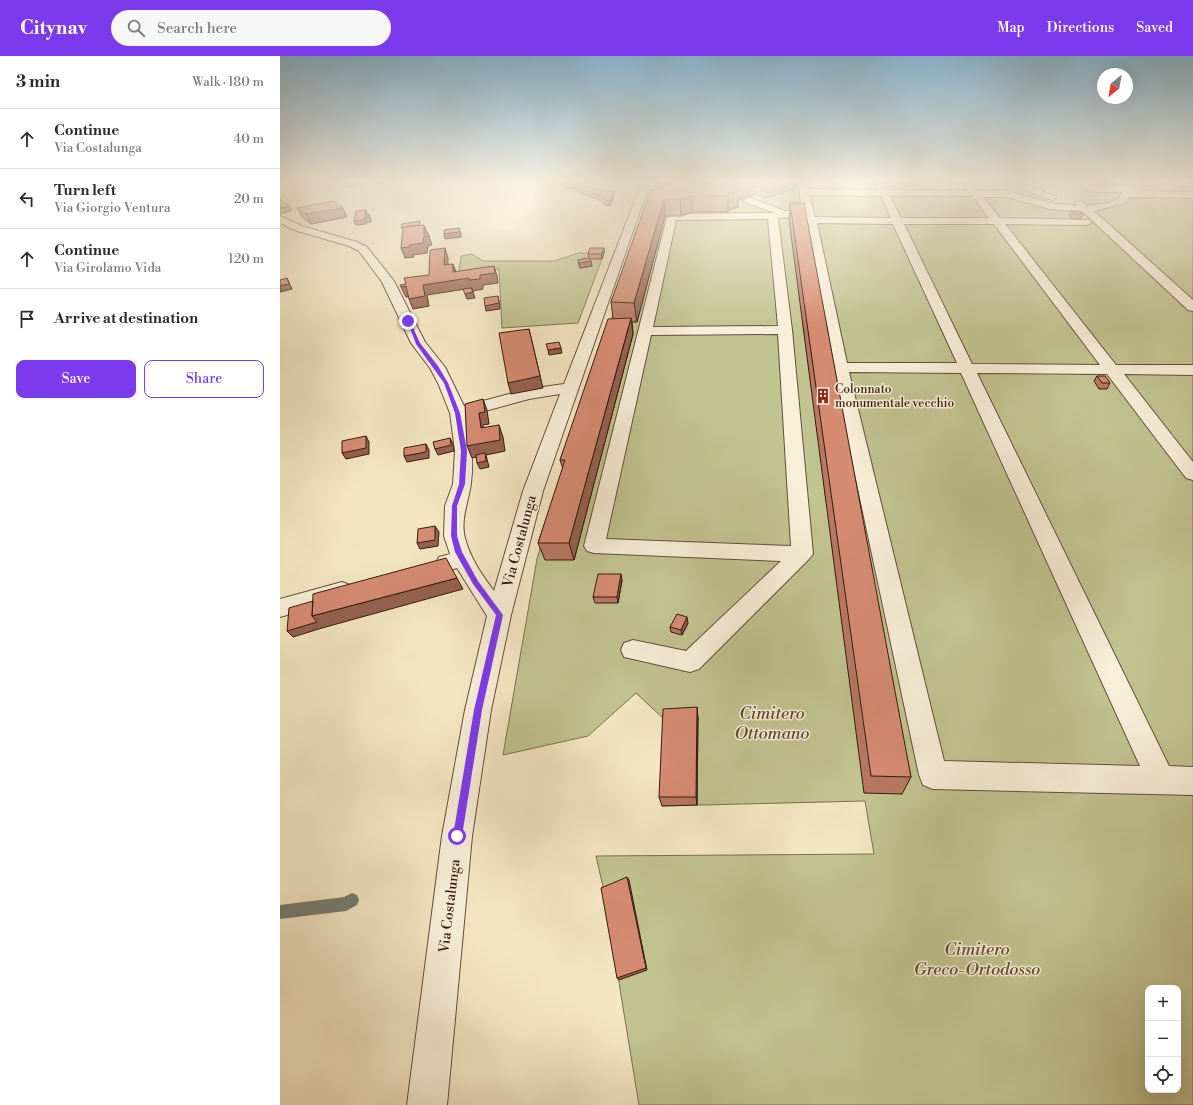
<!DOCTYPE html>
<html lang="en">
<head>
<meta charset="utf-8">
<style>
  :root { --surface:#fff; --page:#f7f7f7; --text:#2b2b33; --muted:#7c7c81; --line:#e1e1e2; --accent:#7c3aed }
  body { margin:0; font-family:"Libre Bodoni",serif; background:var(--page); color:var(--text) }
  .controls { position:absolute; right:12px; bottom:12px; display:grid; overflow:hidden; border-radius:8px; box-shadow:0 4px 16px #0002 }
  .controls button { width:36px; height:36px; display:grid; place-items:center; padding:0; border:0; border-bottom:1px solid var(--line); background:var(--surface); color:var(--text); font:20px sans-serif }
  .compass { position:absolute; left:817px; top:12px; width:36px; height:36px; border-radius:50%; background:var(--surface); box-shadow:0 4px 16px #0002; rotate:211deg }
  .stop { position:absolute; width:12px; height:12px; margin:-9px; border:3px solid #7c3aed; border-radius:50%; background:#fff }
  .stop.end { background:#7c3aed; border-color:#fff; box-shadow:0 1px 4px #0008 }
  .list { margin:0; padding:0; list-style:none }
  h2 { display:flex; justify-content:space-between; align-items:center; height:52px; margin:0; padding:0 16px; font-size:17px }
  h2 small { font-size:13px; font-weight:400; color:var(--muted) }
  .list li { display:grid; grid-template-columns:26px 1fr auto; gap:12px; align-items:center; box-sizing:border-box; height:60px; padding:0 16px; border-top:1px solid var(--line) }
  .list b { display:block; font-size:15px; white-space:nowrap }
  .list p { margin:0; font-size:13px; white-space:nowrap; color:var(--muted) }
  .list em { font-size:13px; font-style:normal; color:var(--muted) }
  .actions { display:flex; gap:8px; padding:12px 16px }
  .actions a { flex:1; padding:9px 0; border:1px solid var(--accent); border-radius:8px; text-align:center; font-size:14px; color:var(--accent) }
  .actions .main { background:var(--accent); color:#fff }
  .icon { flex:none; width:22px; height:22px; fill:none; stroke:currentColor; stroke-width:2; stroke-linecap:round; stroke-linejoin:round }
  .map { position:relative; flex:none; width:913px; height:1049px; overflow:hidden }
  header { display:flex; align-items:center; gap:24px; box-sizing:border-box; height:56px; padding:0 20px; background:var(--accent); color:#fff }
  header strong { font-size:19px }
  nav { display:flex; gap:22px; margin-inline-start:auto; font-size:14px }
  .search { width:280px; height:36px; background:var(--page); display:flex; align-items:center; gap:10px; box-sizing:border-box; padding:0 14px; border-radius:22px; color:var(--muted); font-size:15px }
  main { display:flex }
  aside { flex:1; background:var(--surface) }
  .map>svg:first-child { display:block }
</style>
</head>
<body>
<header>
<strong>Citynav</strong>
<div class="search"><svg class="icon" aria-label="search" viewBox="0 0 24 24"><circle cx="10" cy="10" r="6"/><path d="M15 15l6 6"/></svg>Search here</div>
<nav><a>Map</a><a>Directions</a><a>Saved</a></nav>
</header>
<main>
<aside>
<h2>3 min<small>Walk · 180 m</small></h2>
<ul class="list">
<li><svg class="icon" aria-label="ahead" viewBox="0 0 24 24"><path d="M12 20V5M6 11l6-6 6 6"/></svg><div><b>Continue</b><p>Via Costalunga</p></div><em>40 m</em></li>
<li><svg class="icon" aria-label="left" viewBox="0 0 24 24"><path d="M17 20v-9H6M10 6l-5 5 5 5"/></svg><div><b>Turn left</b><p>Via Giorgio Ventura</p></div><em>20 m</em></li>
<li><svg class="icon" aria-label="ahead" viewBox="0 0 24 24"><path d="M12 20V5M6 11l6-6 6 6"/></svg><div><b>Continue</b><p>Via Girolamo Vida</p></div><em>120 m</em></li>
<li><svg class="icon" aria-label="arrive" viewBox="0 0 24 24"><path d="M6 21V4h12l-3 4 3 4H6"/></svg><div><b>Arrive at destination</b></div></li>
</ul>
<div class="actions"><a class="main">Save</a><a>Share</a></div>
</aside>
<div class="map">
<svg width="913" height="1049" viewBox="0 0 913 1049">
  <rect width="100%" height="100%" fill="#f4e6c3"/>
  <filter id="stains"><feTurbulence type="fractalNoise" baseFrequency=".005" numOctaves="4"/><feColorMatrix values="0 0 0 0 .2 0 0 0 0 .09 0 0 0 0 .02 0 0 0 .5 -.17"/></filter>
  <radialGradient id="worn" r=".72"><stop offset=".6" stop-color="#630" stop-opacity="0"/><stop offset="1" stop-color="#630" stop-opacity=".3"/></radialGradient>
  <path fill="#c1c390" stroke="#7c6e4e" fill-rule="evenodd" d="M377 126H913V1049H359L324 835 316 800 594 798 585 745 382 750 385 664 356 637 308 680 223 699 257 503 292 382ZM868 932H898V1034H868Z
    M299 197H311L322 203 298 267 222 272 219 213 179 217 181 200 192 198 203 205H274Z"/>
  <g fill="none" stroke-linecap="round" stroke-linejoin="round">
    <path fill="#737d72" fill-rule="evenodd" d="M72 837 77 839 79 844 77 849 66 855 0 863V849L64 841Z"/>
    <defs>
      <path id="minor" d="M362 126H370L263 435 231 559 211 654 192 780 167 1049H127L162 780 185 654 207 560 177 512 167 515 159 513 156 507 159 501 170 498 164 480 165 450 173 428 175 395 170 357 158 327 150 312 131 287 102 226 79 195 69 190 14 174 0 167V160L22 170 77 186 87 191 114 225 145 286 165 311 184 350 248 333 284 328ZM280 338 243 435 214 535C202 519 190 502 185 482 180 463 189 445 191 427 194 404 191 382 187 360L249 343Z
        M518 126H526L528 133 598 134 595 126H603L607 134 689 135 684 129 689 126 692 127 698 135H728L770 147 797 150 795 148 800 145 808 150 827 147 838 143 843 136H810L789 126H801L811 130H860L865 133 861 135 913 136V142L849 141 845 147 814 155 913 244V255L908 254 803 156 770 153 727 141H703L720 162 810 164 811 166 810 168 806 169 725 168 836 309H913V319L844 318 913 406V424L906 422 827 318 697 317 889 710 913 711V739L653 733 643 729 639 719 552 311 524 160 498 162 512 274 533 498 529 503 419 613 410 616 344 601 341 594 344 587 353 584 406 595 501 505 314 497 307 495 304 490 387 161 392 158 495 157 465 146 463 144 468 141 505 155 522 154ZM529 139 601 140 611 162 535 161ZM610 140H693L709 162H621ZM488 163 498 270 373 271 396 164ZM537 167 613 168 677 307H567ZM624 168H714L820 309 692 308ZM498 278 511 490 326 483 371 279ZM569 316 681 317 860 710 664 705Z
        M745 126H754L752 131 777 141 772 144 746 135 742 130Z
        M62 526 70 529 73 535 70 541 0 561V543Z"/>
    </defs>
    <use href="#minor" stroke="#664d3a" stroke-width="2"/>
    <path stroke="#361a0d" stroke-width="1" stroke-dasharray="0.5 1" stroke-linecap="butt" d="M290 136 299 133"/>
    <use href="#minor" fill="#f8efd8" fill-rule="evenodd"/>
  </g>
  <path fill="#b77862" stroke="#361a0d" d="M65 126H78V127L77 130 67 131Z
    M92 126H102L97 128H92Z
    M274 126H297L300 127V130L334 140 330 150H327L321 145 297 135V132L293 133Z
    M376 126H518L517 132 486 142 476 138 458 144V151L448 154V156H413L401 160H385L357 266H352L353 278 294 504H265L258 487 283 413 280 404 333 263 331 246 374 134 377 133Z
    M510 147 631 721 622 738 584 737 509 163Z
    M17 152 67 161 31 168 22 161Z
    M791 155 803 158 801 163H792L789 160Z
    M324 192V197L322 203H310L312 210 300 212 299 209 298 204 309 202 308 198Z
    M817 320 830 327 827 333H819L814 325Z
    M342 524 338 547H315L313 541Z
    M408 567 402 579 391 576 390 571Z
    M418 661 417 749 382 750 379 741Z"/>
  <path fill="#956150" stroke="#361a0d" d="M75 126H78V127L77 130Z
    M96 126H102L97 128Z
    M465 126H476V138L458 144V151L448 154V156V137L458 128Z
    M509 126H518L517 132 486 142 487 133Z
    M300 127V131H296L297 132 293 133 292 129Z
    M334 136V140L330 150V145Z
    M412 140 413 156 401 160 400 143Z
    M384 143 385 160 357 266 354 247Z
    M6 149H9L11 153 10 154 11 155 0 158V152Z
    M63 152 67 161 31 168 26 158Z
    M86 154 88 159 89 158 91 163V166H87L86 168 76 169 74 165 85 159Z
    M144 169 148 178V177L152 189 148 190 147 197 133 199 134 201 125 202 121 192 129 189 144 178Z
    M179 172 181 177V181L165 183 164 178Z
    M165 192 168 202V220L164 209Z
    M324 192V197L322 203 321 198Z
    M311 205 312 210 300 212 299 207Z
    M173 208 177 218 200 219 214 210 217 220 218 227 203 229V233L193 235 192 232 147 239 149 250 133 253 129 243 143 229 173 216Z
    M7 222 12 233 0 236V230Z
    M126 230 130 241H126L121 231Z
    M193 236 195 242 187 243 185 238Z
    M218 240 219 245 220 253 206 255 205 250Z
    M351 262 353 278 294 504 289 487Z
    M249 273 263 332 231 338 228 327Z
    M281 292 282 297 269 299 268 294Z
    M203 343 207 354 209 368 203 369 205 384 201 372 199 357Z
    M219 369 223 381 225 395 206 399 209 411 200 413 197 407 205 399 192 402 187 390Z
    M86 380 89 386V398L66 403 62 397Z
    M170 382 173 388 174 395 158 399 155 393Z
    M146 388 149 394V402L127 406 124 400Z
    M155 470 159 476 158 490 140 493 137 487Z
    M341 518 342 524 338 547 337 541Z
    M177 522 183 533 42 572 13 581 7 575 32 560Z
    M407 561 408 567 402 579 401 574Z
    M417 651 418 661 417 749 416 741Z
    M347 821 349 824 367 914 339 924 337 922Z"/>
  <path fill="#d58b72" stroke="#361a0d" d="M284 126H297L300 127 292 129Z
    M393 126H465L458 128V135L448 137V140H412L400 143H384L354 247 331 246 371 133 374 134 392 128Z
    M476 126H509L487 133 476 130Z
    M304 129 317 134 334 136 330 145H327L320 140 296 131Z
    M0 143 9 149H6L8 151 0 152Z
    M54 145 63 152 26 158 17 152Z
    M510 147H524L631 721 591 720Z
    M86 154 85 159 89 158V161H85L84 164 74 165 76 155Z
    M791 155H800L803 158H794Z
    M140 165 139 169 121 172 122 168Z
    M144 169V178L148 177 149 180H144L143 187 129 189 130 191 121 192 123 171Z
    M179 172V176L164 178V174Z
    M165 192 164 209 173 208V216L214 210 215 217 200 219V223L189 224V222L143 229 145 240 129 243 126 230 121 231 120 229 126 228 124 222 149 219 150 194Z
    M310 192H324L321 198H308Z
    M309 202 311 205 299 207 298 204Z
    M7 222 9 228 0 230V224Z
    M191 232 193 236 185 238 183 233Z
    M218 240 219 247 205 250 204 242Z
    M351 262 289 487H258L285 404H280L328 263Z
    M249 273 260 320 228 327 219 277Z
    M279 286 281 292 268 294 266 288Z
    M817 320H825L830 327H822Z
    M203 343 205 356 199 357 201 372 219 369 220 384 187 390 185 348Z
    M86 380V392L62 397V385Z
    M170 382 171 389 155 393 153 386Z
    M146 388V396L124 400V392Z
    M205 397 206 405 197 407 196 399Z
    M155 470V484L137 487 138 473Z
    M166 502 177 522 32 560 33 538Z
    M318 518H341L337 541H313Z
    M33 545 32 560 37 566 7 575 9 552Z
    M397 558 407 561 401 574 390 571Z
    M417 651 416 741H379L383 653Z
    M347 821 366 912 337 922 321 832Z"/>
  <linearGradient id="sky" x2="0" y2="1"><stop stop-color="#89b8d4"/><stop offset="0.46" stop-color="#faf4e4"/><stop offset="1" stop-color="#faf4e4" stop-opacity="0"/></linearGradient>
  <rect width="913" height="273" fill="url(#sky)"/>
  <path fill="#7c3aed" d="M127 264 130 265 140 287 158 310 168 327 180 357 187 395 185 428 177 450V480L182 496 198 525 223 559 202 654 182 780 177 785 173 780 194 654 216 559 193 528 175 496 171 480 172 450 179 428 181 395 175 357 164 327 136 288Z"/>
  <defs>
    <symbol id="building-bare" viewBox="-9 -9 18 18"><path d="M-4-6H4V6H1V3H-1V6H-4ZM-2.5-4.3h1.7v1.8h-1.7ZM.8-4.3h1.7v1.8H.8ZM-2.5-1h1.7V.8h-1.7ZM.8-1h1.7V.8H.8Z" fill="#8f2418" stroke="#f8efd8" stroke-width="2.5" paint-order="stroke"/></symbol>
  </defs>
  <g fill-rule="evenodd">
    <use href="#building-bare" x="532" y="329" width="22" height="22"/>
  </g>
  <g text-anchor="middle" stroke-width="3" stroke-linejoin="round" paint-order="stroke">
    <g font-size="12" fill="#361a0d" stroke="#f8efd8" text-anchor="start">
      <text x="555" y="337">Colonnato<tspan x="555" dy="14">monumentale vecchio</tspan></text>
    </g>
    <g font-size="14" fill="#361a0d" stroke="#f8efd8">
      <text transform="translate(239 485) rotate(-75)" y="5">Via Costalunga</text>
      <text transform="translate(169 850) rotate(-83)" y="5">Via Costalunga</text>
    </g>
    <g font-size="17" font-style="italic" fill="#604d34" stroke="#f8efd8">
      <text x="492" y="663">Cimitero<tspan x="492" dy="20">Ottomano</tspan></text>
      <text x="697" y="899">Cimitero<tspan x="697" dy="20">Greco-Ortodosso</tspan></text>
    </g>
  </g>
  <rect width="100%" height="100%" filter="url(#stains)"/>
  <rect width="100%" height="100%" fill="url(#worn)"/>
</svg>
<div class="controls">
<button>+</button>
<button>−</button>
<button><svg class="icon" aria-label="locate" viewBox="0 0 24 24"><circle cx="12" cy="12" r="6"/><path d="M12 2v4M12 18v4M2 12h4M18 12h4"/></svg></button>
</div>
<svg class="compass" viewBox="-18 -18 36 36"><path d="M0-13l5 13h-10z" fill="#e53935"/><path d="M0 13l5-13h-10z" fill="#7c7c81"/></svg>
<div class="stop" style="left:177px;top:780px"></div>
<div class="stop end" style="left:128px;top:265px"></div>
</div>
</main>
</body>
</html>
